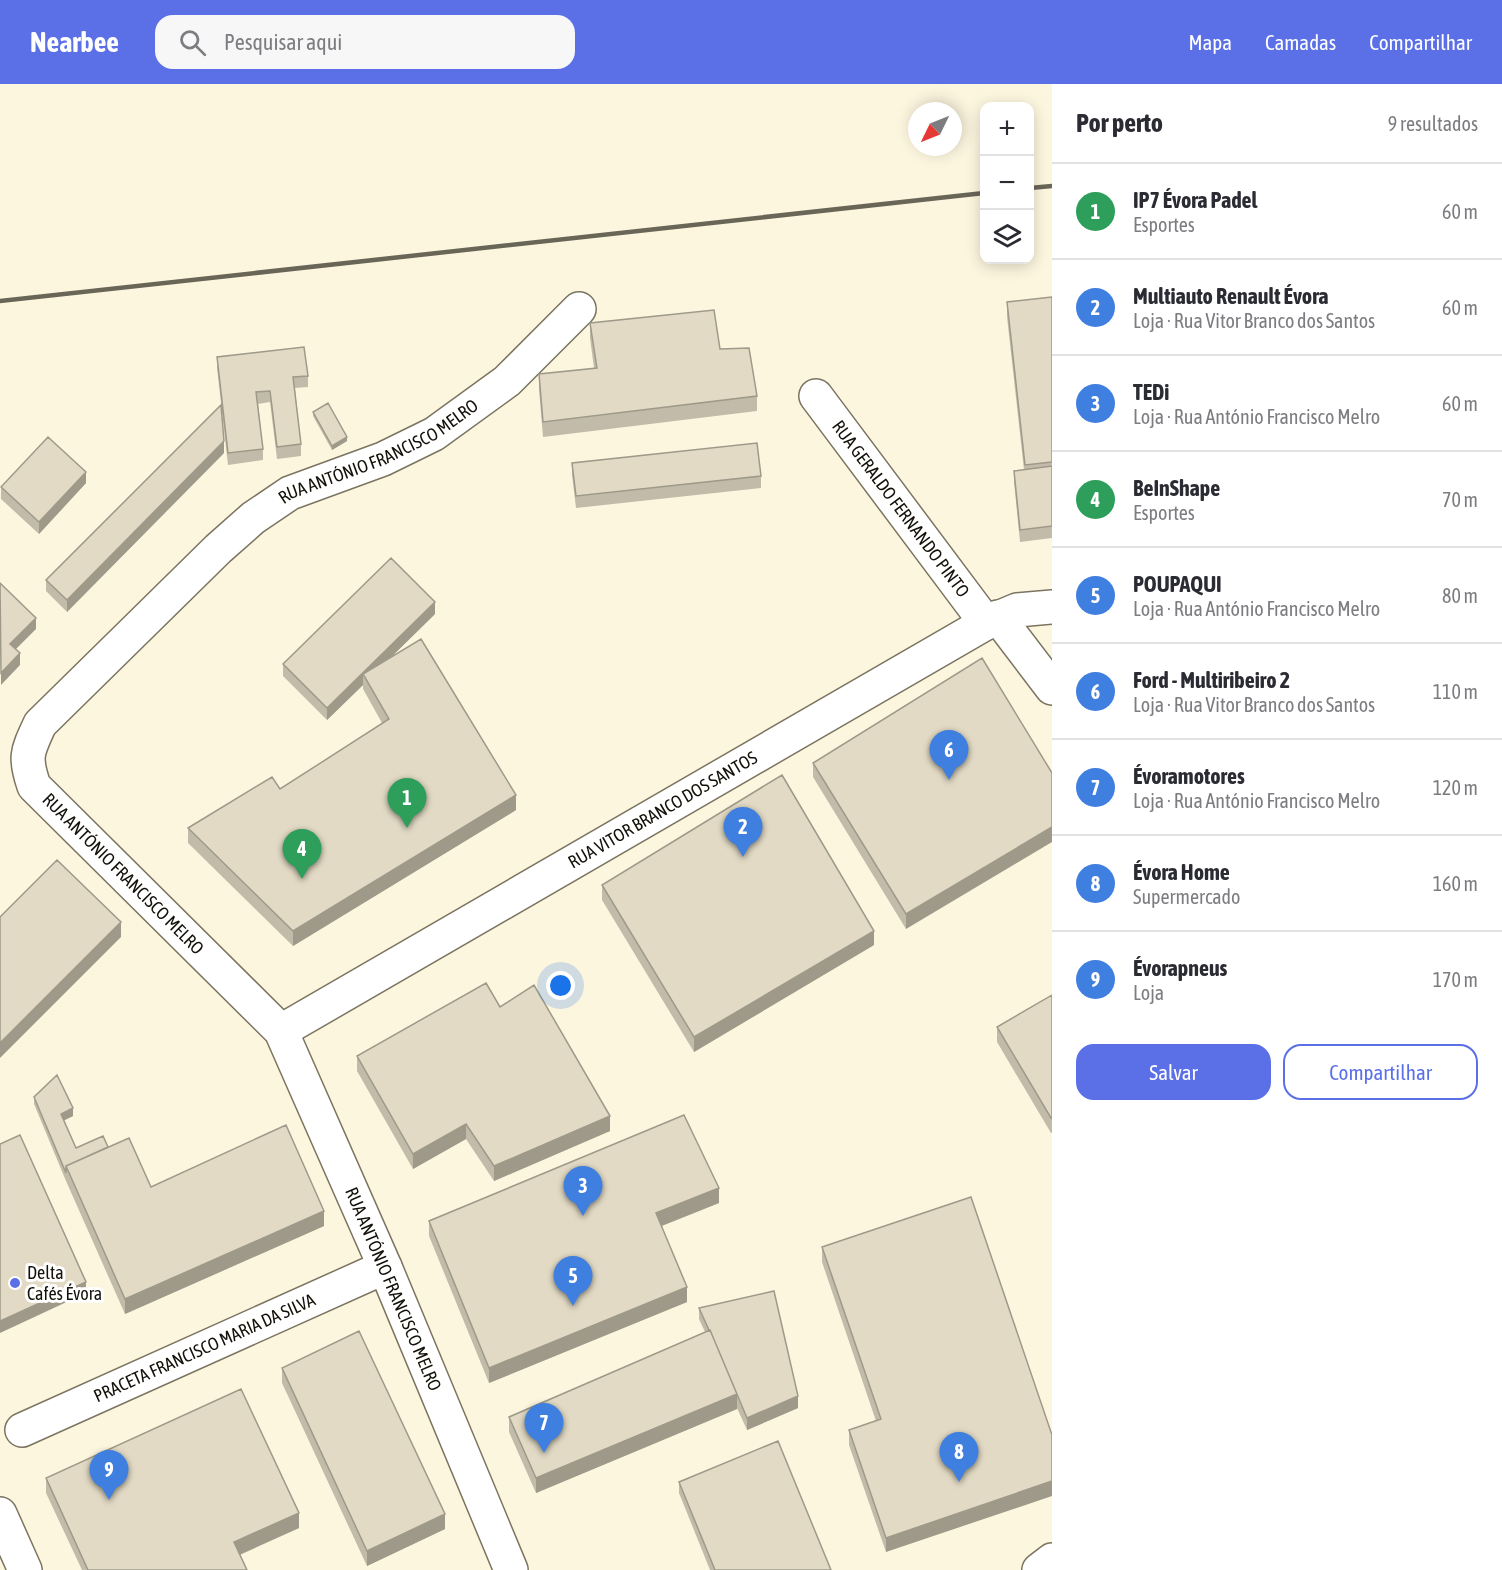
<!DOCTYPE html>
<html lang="pt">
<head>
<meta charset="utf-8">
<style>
  :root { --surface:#fff; --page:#f7f7f7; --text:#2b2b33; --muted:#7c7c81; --line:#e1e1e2; --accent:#5b70e7 }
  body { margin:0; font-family:"Asap Condensed",sans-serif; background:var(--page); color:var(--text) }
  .controls { position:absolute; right:18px; top:18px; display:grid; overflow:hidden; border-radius:12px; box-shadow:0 3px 15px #0003 }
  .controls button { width:54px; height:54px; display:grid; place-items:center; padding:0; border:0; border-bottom:2px solid var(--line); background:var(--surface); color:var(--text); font:30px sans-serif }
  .compass { position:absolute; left:908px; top:18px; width:54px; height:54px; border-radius:50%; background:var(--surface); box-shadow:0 3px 15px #0003; rotate:227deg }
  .you { position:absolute; left:561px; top:902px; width:21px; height:21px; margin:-15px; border:4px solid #fff; border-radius:50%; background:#1a73e8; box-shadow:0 0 0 9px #1a73e833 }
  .badge { display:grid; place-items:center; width:39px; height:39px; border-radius:50%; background:var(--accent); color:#fff; font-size:20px; font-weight:700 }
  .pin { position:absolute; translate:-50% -50px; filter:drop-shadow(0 2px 3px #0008) }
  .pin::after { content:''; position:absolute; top:32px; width:21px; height:18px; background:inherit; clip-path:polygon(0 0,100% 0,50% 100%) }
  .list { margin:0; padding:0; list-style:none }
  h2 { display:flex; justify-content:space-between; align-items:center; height:78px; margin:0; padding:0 24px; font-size:26px }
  h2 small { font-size:20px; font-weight:400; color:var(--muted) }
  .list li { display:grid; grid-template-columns:39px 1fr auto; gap:18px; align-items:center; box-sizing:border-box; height:96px; padding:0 24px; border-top:2px solid var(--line) }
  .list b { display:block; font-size:22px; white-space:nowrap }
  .list p { margin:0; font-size:20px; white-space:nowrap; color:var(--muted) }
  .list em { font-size:20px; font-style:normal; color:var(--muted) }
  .actions { display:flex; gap:12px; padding:18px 24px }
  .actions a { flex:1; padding:14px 0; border:2px solid var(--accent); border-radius:18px; text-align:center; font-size:21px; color:var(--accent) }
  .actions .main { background:var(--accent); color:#fff }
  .icon { flex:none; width:33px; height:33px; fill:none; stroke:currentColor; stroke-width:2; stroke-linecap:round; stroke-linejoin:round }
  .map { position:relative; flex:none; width:1052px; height:1486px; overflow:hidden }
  header { display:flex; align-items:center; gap:36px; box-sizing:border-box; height:84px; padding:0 30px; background:var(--accent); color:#fff }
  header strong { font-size:28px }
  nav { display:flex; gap:33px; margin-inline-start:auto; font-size:21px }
  .search { width:420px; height:54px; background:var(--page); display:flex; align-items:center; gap:15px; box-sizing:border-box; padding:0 21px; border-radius:18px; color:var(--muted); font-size:22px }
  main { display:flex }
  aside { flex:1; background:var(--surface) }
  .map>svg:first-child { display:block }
</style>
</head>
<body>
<header>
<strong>Nearbee</strong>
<div class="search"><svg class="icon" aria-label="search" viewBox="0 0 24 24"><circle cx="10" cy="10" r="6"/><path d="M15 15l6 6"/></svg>Pesquisar aqui</div>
<nav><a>Mapa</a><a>Camadas</a><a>Compartilhar</a></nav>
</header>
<main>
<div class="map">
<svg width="1052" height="1486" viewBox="0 0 1052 1486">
  <rect width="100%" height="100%" fill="#fdf6df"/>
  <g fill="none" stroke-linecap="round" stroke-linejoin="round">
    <defs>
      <g id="minor">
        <path id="s1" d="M816 312 986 539"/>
        <path d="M998 533 1052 604"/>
        <path id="s2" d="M281 947 986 539 1017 526 1052 523"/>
        <path id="s3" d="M22 1346 385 1183"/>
        <path d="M0 1430 25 1486"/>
        <path id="s4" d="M511 1486 385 1183 281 947 34 702C24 673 27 668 40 640L218 465 253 434 290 409 383 375 434 350 507 297 579 225"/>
        <path d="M1039 1486 1052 1476"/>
      </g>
    </defs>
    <use href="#minor" stroke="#7b7460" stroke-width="36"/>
    <use href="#minor" stroke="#fff" stroke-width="33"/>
    <path stroke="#696658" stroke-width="4.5" d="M1030 104 1052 102
      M0 217 984 109"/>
  </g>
  <path fill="#c2bba9" d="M1052 213V454L1020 458 1014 398V387L1024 386 1007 233V218Z
    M590 239 720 265 757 312V327L543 353 539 305V290L594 284 590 254Z
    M217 273 308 292V303L295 304 301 360V372L277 375 270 318 258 320 263 365V376L228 381 217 284Z
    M313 328 347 357 332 366 313 332Z
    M224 369 67 528 46 507V496Z
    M572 379 761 392V404L576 424 572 391Z
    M86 399 39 450 1 415V403Z
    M435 530 391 573 516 726 293 862 188 759V744L280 705 382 639 363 605V601L327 636 283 592V580Z
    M982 574 906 845 813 693V679Z
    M602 801 874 861 694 968 602 816Z
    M1052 911V1049H1051L997 958V943Z
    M500 923 610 1047 494 1097 466 1055 413 1085 357 987V972Z
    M34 1013 73 1032 64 1036 76 1064 108 1063 151 1103 324 1142 125 1230 66 1097 34 1020Z
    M719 1119 662 1142 687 1218 489 1299 429 1152V1137Z
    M822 1163 1052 1351 886 1468 849 1361V1346L876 1337 822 1178Z
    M699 1224 798 1324 747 1346 737 1324V1325L536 1409 509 1348V1333L705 1248 699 1235Z
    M282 1284 445 1445 367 1482 282 1299Z
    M46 1394 299 1444 240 1471 247 1486H82L46 1409Z
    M679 1398 831 1486H710L679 1409Z"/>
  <path fill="#9e9989" d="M347 353V357L332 366V362Z
    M224 357V369L67 528V516Z
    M86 388V399L39 450V438Z
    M435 518V530L367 597 363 590V601L327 636V624Z
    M36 534V545L10 571V560Z
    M20 569V581L1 601V589Z
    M516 711V726L293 862V847Z
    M1052 743V758L906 845V830Z
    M121 838V853L0 974V959Z
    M874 847V861L694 968V953Z
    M73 1024V1032L61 1038V1030Z
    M610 1032V1047L494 1097V1082Z
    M466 1040V1055L413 1085V1070Z
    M719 1104V1119L656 1144V1129Z
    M324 1127V1142L125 1230V1215Z
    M86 1198V1209L0 1249V1237Z
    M687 1203V1218L489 1299V1284Z
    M737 1310V1325L536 1409V1394Z
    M798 1312V1324L747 1346V1334Z
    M1052 1397V1412L886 1468V1454Z
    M299 1429V1444L234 1473V1458Z
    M445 1430V1445L367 1482V1467Z"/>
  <path fill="#e2dac4" stroke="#9e9989" stroke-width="1.5" d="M1052 213V378L1025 381 1007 218Z
    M714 226 720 265 749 264 757 312 543 338 539 290 597 284 590 239Z
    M304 263 308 292 293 293 301 360 277 363 270 307 256 308 263 365 228 369 217 273Z
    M328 319 347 353 332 362 313 328Z
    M221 321 224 357 67 516 46 496Z
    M48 353 86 388 39 438 1 403Z
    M757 359 761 392 576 412 572 379Z
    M1052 382V442L1020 446 1014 387Z
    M391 474 435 518 327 624 283 580Z
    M0 499 36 534 10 560 20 569 1 589Z
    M421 555 516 711 293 847 188 744 272 693 280 705 389 635 363 590Z
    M982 574 1052 689V743L906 830 813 679Z
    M782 691 874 847 694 953 602 801Z
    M57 776 121 838 0 959V833Z
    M486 899 500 923 534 901 610 1032 494 1082 466 1040 413 1070 357 972Z
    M1052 911V1034H1051L997 943Z
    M57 991 73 1024 61 1030 76 1064 103 1052 108 1063 66 1082V1089L34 1013Z
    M684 1031 719 1104 656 1129 687 1203 489 1284 429 1137Z
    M286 1041 324 1127 125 1215 66 1082 129 1054 151 1103Z
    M20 1051 86 1198 0 1237V1060Z
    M971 1113 1052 1351V1397L886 1454 849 1346 881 1335 822 1163Z
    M774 1207 798 1312 747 1334 710 1246H709L699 1224Z
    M710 1246 737 1310 536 1394 509 1333Z
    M359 1247 445 1430 367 1467 282 1284Z
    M241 1305 299 1429 234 1458 247 1486H88L46 1394Z
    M778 1357 831 1486H715L679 1398Z"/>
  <circle fill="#5b70e7" stroke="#fff" stroke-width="2" cx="15" cy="1199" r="6"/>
  <g text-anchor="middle" stroke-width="6" stroke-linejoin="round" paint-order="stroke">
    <g font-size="18" fill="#131109" stroke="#fff">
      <text dy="6" stroke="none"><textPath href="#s4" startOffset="1438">RUA ANTÓNIO FRANCISCO MELRO</textPath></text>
      <text dy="6" stroke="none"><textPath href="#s1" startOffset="141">RUA GERALDO FERNANDO PINTO</textPath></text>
      <text dy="6" stroke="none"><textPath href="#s2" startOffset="441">RUA VITOR BRANCO DOS SANTOS</textPath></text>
      <text transform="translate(123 790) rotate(45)" y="6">RUA ANTÓNIO FRANCISCO MELRO</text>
      <text transform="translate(393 1205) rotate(67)" y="6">RUA ANTÓNIO FRANCISCO MELRO</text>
      <text dy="6" stroke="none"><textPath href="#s3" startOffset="200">PRACETA FRANCISCO MARIA DA SILVA</textPath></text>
    </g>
    <g font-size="18" fill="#131109" stroke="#fff" text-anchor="start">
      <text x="27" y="1195">Delta<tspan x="27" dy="21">Cafés Évora</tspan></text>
    </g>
  </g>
</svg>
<div class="controls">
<button>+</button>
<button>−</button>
<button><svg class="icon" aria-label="layers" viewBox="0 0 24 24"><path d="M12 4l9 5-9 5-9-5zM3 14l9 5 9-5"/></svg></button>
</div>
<svg class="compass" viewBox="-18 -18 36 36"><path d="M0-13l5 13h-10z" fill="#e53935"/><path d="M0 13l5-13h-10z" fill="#7c7c81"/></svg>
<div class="you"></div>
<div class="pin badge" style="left:407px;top:744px;background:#2e9e5b">1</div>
<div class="pin badge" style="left:743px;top:773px;background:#3f7fe0">2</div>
<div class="pin badge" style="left:583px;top:1132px;background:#3f7fe0">3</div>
<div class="pin badge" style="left:302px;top:795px;background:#2e9e5b">4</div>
<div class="pin badge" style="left:573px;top:1222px;background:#3f7fe0">5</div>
<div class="pin badge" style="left:949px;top:696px;background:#3f7fe0">6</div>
<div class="pin badge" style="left:544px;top:1369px;background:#3f7fe0">7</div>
<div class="pin badge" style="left:959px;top:1398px;background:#3f7fe0">8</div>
<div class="pin badge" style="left:109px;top:1416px;background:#3f7fe0">9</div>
</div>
<aside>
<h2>Por perto<small>9 resultados</small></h2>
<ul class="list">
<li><span class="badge" style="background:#2e9e5b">1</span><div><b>IP7 Évora Padel</b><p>Esportes</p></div><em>60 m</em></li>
<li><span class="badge" style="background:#3f7fe0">2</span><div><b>Multiauto Renault Évora</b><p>Loja · Rua Vitor Branco dos Santos</p></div><em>60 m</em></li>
<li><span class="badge" style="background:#3f7fe0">3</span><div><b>TEDi</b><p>Loja · Rua António Francisco Melro</p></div><em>60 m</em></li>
<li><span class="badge" style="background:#2e9e5b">4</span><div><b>BeInShape</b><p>Esportes</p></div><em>70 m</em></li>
<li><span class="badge" style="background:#3f7fe0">5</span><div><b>POUPAQUI</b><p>Loja · Rua António Francisco Melro</p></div><em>80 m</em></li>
<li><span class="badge" style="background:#3f7fe0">6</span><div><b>Ford - Multiribeiro 2</b><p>Loja · Rua Vitor Branco dos Santos</p></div><em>110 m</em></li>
<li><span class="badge" style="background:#3f7fe0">7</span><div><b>Évoramotores</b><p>Loja · Rua António Francisco Melro</p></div><em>120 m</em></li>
<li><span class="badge" style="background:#3f7fe0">8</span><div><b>Évora Home</b><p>Supermercado</p></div><em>160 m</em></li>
<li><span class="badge" style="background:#3f7fe0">9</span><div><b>Évorapneus</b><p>Loja</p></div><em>170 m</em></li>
</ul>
<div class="actions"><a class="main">Salvar</a><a>Compartilhar</a></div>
</aside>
</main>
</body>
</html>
